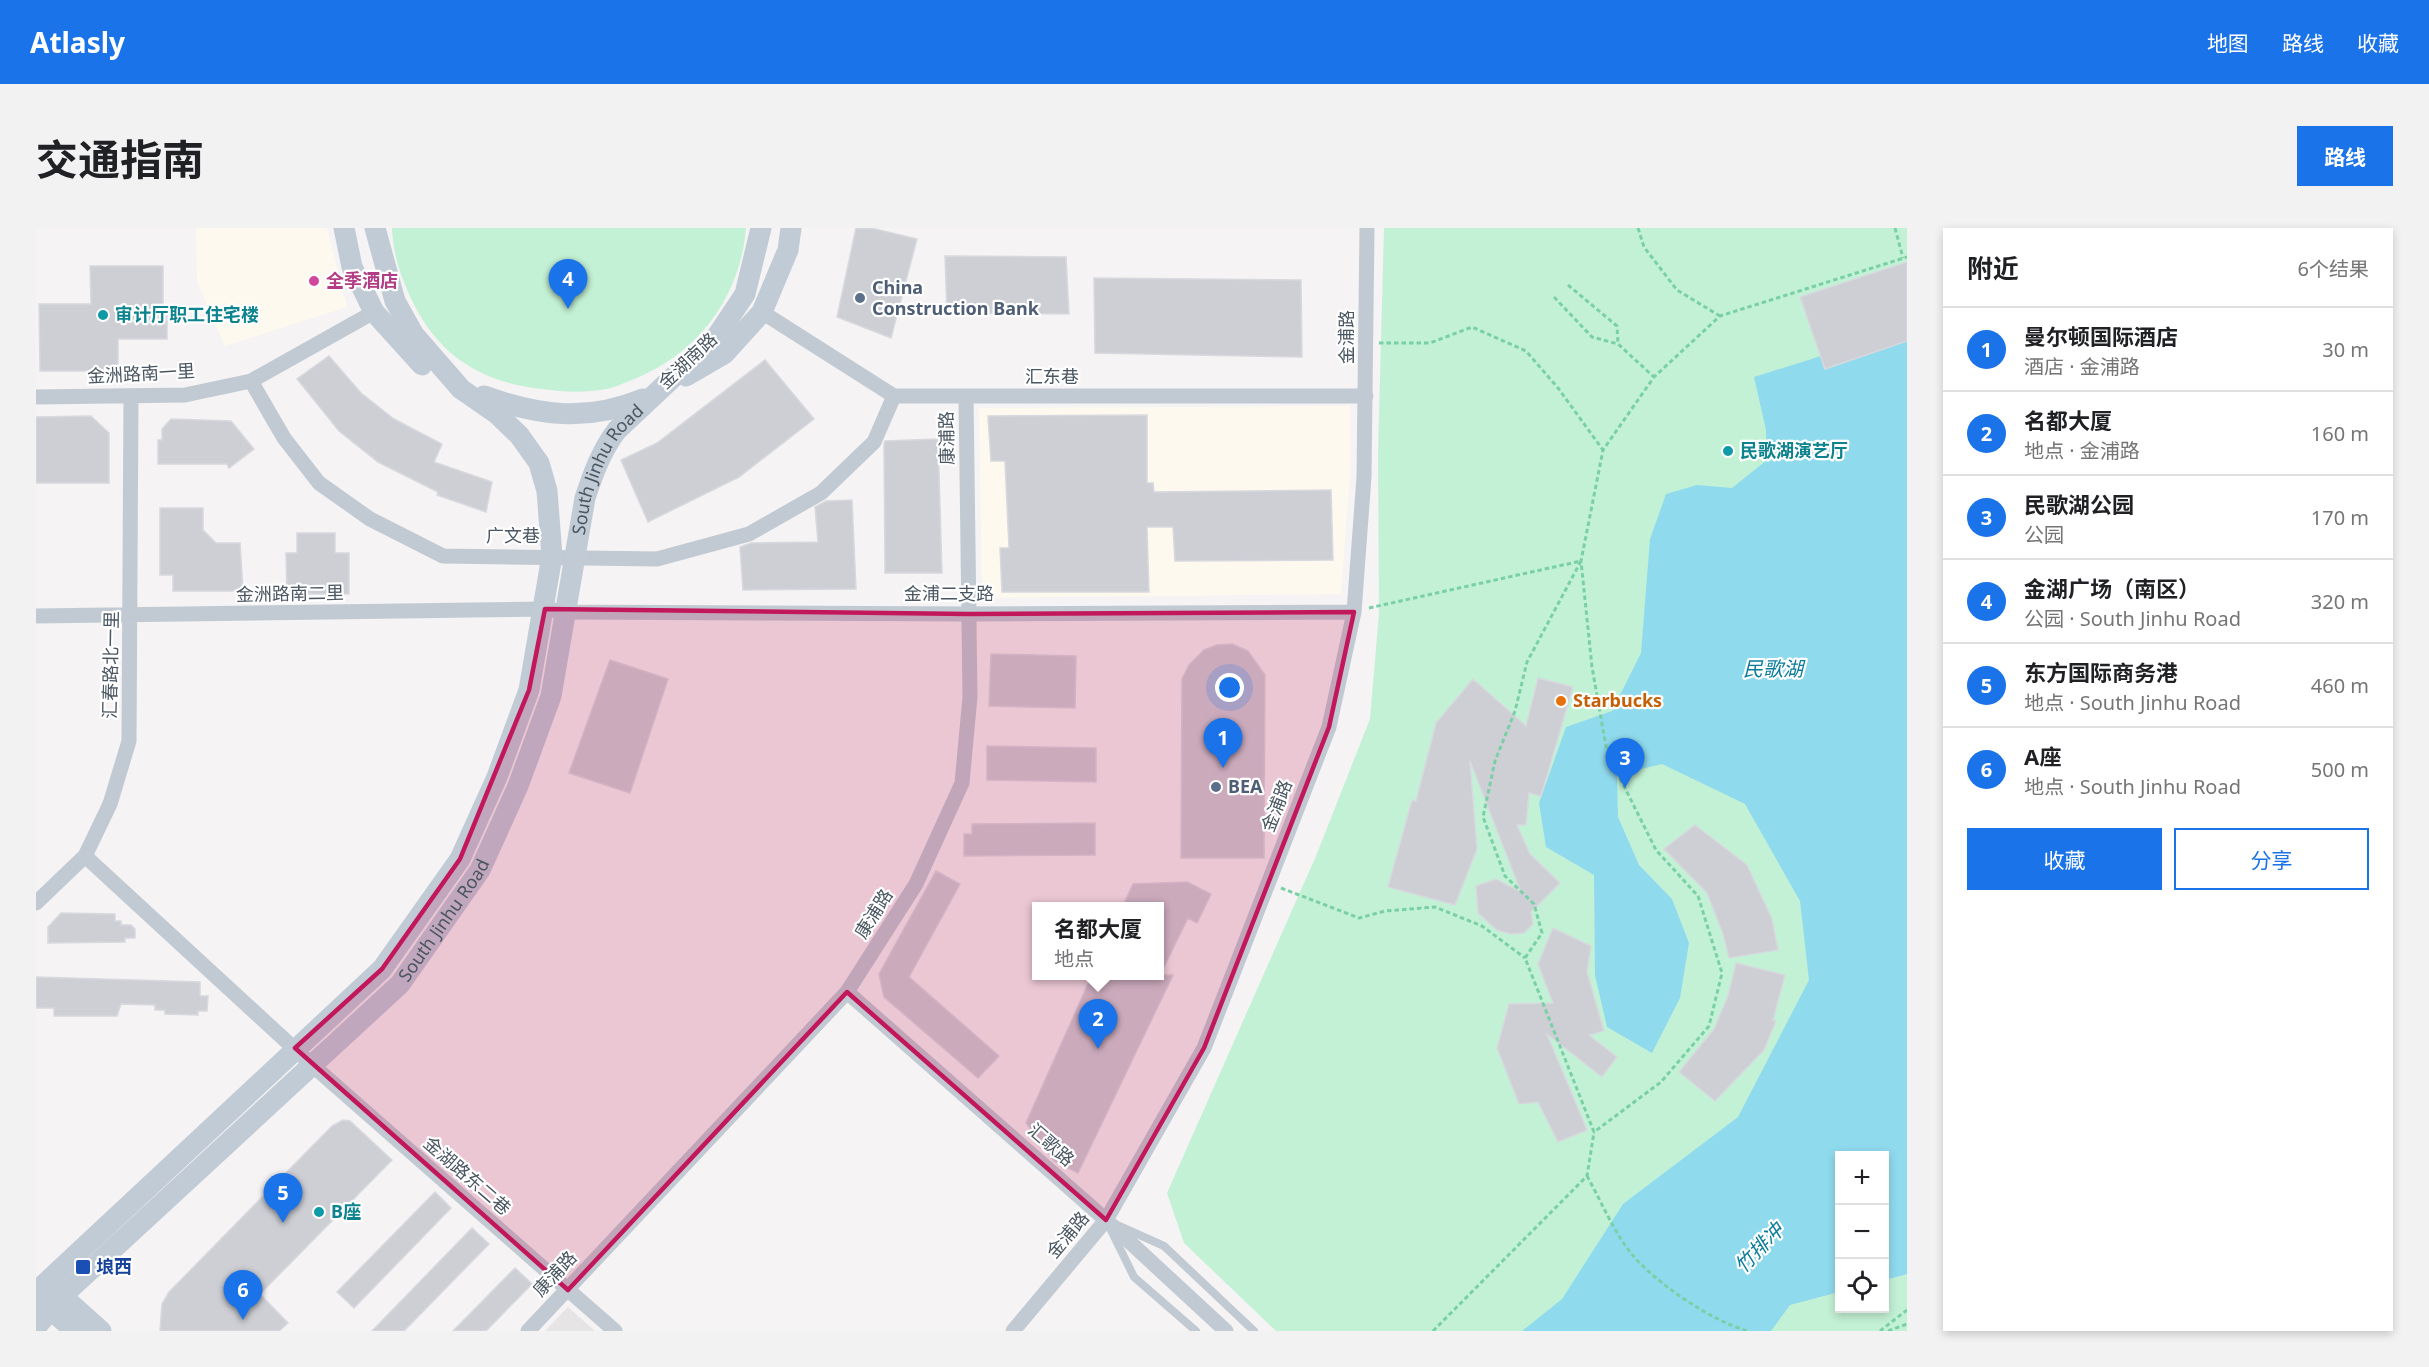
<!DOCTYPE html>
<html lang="zh">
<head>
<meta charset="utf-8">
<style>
  :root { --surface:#fff; --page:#f2f2f2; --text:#202124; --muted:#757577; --line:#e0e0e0; --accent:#1a73e8 }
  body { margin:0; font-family:"Noto Sans","Noto Sans SC",sans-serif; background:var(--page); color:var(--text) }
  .controls { position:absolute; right:18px; bottom:18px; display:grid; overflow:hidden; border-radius:0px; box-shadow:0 3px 9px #0003 }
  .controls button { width:54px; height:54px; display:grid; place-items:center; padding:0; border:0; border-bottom:2px solid var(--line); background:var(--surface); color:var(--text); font:30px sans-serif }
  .you { position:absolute; left:1194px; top:460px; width:21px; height:21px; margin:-15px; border:4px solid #fff; border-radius:50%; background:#1a73e8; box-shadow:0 0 0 9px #1a73e833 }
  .badge { display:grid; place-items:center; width:39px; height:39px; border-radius:50%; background:var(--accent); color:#fff; font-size:20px; font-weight:700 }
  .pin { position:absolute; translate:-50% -50px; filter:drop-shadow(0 2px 3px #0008) }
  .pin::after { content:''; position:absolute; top:32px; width:21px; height:18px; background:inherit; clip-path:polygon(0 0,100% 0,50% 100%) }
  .popup { position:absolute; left:996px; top:674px; width:132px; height:78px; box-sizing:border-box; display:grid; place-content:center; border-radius:0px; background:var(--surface); filter:drop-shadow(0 2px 4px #0005); font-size:20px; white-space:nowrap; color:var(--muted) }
  .popup b { font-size:22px; color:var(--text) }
  .popup::after { content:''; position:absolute; left:50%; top:100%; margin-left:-12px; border:12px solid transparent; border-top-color:var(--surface) }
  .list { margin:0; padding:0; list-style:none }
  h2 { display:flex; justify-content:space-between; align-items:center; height:78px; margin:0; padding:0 24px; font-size:26px }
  h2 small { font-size:20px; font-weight:400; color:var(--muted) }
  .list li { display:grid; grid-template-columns:39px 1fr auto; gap:18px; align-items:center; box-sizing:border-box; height:84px; padding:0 24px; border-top:2px solid var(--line) }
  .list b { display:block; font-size:22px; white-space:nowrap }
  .list p { margin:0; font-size:20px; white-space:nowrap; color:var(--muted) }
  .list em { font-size:20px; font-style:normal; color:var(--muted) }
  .actions { display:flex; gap:12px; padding:18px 24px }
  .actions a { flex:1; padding:14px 0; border:2px solid var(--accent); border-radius:0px; text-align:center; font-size:21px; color:var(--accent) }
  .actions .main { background:var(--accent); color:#fff }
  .icon { flex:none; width:33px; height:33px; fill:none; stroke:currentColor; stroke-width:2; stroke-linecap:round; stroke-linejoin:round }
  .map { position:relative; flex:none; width:1871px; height:1103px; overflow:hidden; border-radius:0px }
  header { display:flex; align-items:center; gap:36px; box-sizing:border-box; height:84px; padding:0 30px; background:var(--accent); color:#fff }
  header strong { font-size:28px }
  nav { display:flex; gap:33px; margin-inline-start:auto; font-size:21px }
  .intro { display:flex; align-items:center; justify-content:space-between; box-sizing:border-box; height:144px; padding:0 36px }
  h1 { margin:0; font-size:42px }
  .button { padding:15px 27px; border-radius:0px; background:var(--accent); color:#fff; font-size:21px; font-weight:700 }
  main { display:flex; gap:36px; padding:0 36px }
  aside { flex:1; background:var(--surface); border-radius:0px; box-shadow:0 3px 9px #0003 }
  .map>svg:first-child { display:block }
</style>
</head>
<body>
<header>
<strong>Atlasly</strong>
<nav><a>地图</a><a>路线</a><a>收藏</a></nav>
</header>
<div class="intro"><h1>交通指南</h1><a class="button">路线</a></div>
<main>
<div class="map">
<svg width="1871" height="1103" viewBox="0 0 1871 1103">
  <rect width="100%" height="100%" fill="#f5f3f3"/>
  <path fill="#fdf9ef" d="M160 0H291L311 79 189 118 161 54Z
    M1314 178V246L1305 366 946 370 943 180Z"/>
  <path fill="#e6e4e5" d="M532 1079 559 1103H509Z"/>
  <path fill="#c3f1d5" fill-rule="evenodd" d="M356 0H710C704 71 661 126 596 152 587 155 578 160 570 161 549 165 527 164 506 161 442 154 399 125 373 66 363 44 357 24 356 0Z
    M1348 0H1871V1103H1240L1148 1015 1131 965 1280 628 1334 491 1343 385 1342 226ZM1804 928H1848V1080H1804Z"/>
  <path fill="#90daee" d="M1871 101V1046L1849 1052 1848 928H1804L1803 1064 1754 1077 1735 1103H1486L1526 1071 1587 976 1702 889 1773 752 1764 673 1709 576 1626 536 1581 547 1582 589 1603 637 1636 671 1653 715 1644 770 1616 825 1571 799 1559 747 1558 647 1510 619 1503 575 1530 499 1576 483 1605 425 1614 311 1630 266 1661 257 1696 260 1731 232 1730 202 1718 149Z"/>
  <path fill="#cdcfd5" stroke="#d7d9de" stroke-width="1.5" d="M820 0H835L881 11 855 110 801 89Z
    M909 28 1030 29 1033 86 911 85Z
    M1871 34V113L1789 141 1764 69Z
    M54 38H127V80H131V111H82V143H4L3 76H55Z
    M1058 50 1265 52 1266 129 1059 125Z
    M293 128 325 165 358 191 406 216 398 234 456 254 450 284 401 267 402 264 342 234 303 203 261 151Z
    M729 132 778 191 703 249 612 294 585 232 621 215Z
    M1111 187V255H1117L1118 264 1295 262 1297 332 1139 333 1137 299H1111L1113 364H966L964 320H973L969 233H955L952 188Z
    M55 188 73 205V255H0V189Z
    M135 191 195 193 218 221 193 240 191 236H122V212H126V201Z
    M902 211 906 345H849L848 216 849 213Z
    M816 272 820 361 707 362 704 319 715 315 782 314 779 279 790 273Z
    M124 280H167V302L180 315H204L207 363H137V347H124Z
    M261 305H299V325H313V366H251L250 325H261Z
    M1196 416 1212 423 1229 447 1228 630H1145L1146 451 1153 437 1168 422 1181 417Z
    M955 426 1040 428 1039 480 953 478Z
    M574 432 632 451 594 565 533 545Z
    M1502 450 1537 459 1505 568 1493 565 1490 597H1481L1494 626 1524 655 1495 684 1497 696 1488 705 1475 706 1461 702 1442 685 1440 658 1460 651 1485 664 1434 533 1441 621 1419 677 1352 659 1376 572 1380 573 1400 495 1437 451 1490 498Z
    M951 518 1060 520V554L951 552Z
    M1059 595V627L928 628V606H936V596Z
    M1659 597 1711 637 1736 691 1742 722 1693 730 1687 706 1671 665 1628 621Z
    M900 643 924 656 873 749 963 828 942 850 848 769 843 746Z
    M1151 654 1175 666 1161 695 1152 690 1124 747H1137L1042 945 1018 933 990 895 1056 747H1124V678H1087L1097 656Z
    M25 685 79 686V693H85V697H95L99 701V710H89V714L12 715V699Z
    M1517 700 1555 718 1551 744 1568 803 1553 807 1581 829 1566 849 1511 806 1551 902 1522 914 1502 874 1483 876 1461 820 1473 776 1517 775 1502 736Z
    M1700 735 1749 747 1737 792 1740 793 1728 822 1679 873 1643 844 1678 801 1692 768Z
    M0 749 164 754V768H172L171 783H162V787L129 786V782H119V777L85 776 81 788H18V780H0Z
    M307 892 314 893 356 932 224 1066 252 1095 243 1103H124L126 1076 133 1064 296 898Z
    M399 964 415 980 318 1080 301 1064Z
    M436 1000 453 1016 368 1103H336Z
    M479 1040 496 1056 450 1103H417Z"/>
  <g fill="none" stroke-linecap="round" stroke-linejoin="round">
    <path stroke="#7ad0a6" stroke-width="3" stroke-dasharray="4.5 3" stroke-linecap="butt" d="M1602 0 1608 19 1641 62 1684 88
      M1859 0 1867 30
      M1532 57 1581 98 1582 116 1618 149
      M1518 69 1556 109 1582 116
      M1343 115H1394L1436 99 1490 123 1522 160 1567 222
      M1545 333 1491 434 1479 483 1459 533 1447 589 1469 648 1498 676 1506 705 1489 730 1558 904 1625 854 1673 798 1686 745 1662 668 1620 622 1571 524 1556 439 1545 333 1567 222 1618 149 1684 88 1871 29
      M1333 380 1545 333
      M1245 660 1323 690 1349 683 1399 679 1446 698 1489 730
      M1551 948C1565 973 1577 1002 1594 1024 1618 1054 1675 1093 1712 1103
      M1397 1103 1551 948 1558 904
      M1844 1103 1871 1082
      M1852 1103 1871 1096"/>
    <path stroke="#c1cad2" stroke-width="15" d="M726 84 858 168H1330
      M215 153 248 210 283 255 334 291 407 328 621 331 713 306 785 265 838 214 858 168
      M0 169 149 167 215 153 338 84
      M0 388 509 381 531 384 932 386 1318 384
      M49 628 275 836 579 1103
      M0 675 49 628 74 576 93 513 95 169
      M811 764 1070 992 1190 1103
      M492 1103 811 764 880 656 926 555 934 469 930 168
      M977 1103 1070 992 1168 820 1293 499 1318 384 1328 249 1331 0"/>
    <g stroke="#c1cbd6" stroke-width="21">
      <path d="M308 0 316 39 338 84 386 137"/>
      <path d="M650 148 688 126 726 84 752 22 755 0"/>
      <path d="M448 168C504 188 551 194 607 171"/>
      <path d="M16 1059 65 1103"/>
      <path d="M0 1064 346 741 424 631 461 549 493 462 516 328 511 263 503 235 483 207 461 186 425 161 378 107 359 73 339 0"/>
      <path d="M5 1073 39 1103"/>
      <path id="s1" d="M0 1099 26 1068 364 756 444 642 482 558 515 468 549 270C557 246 565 223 581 202L681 108 709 66 725 0"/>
    </g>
    <path stroke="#c1cad2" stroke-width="8" d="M1160 1103 1098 1049 1070 992 1128 1018 1218 1103"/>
  </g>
  <path fill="#c2185b" fill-opacity="0.2" stroke="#c2185b" stroke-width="4.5" stroke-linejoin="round" d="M509 381 932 386 1318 384 1293 499 1168 820 1070 992 811 764 532 1062 259 820 346 741 424 631 493 462Z"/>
  <circle fill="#d1479c" stroke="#fff" stroke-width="2" cx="278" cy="53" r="6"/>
  <g fill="#5c6f8a" stroke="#fff" stroke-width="2">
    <circle cx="824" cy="70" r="6"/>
    <circle cx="1180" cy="559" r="6"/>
  </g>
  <g fill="#0f9aa8" stroke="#fff" stroke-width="2">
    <circle cx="67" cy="87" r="6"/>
    <circle cx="1692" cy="223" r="6"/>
    <circle cx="283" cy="984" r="6"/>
  </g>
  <circle fill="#e8710a" stroke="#fff" stroke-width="2" cx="1525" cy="473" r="6"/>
  <rect fill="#1a4fb4" stroke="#fff" stroke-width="2" x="39" y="1031" width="16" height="16" rx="3"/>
  <g text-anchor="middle" stroke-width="4.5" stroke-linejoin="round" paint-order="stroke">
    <g font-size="18" font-weight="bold" fill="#b23c85" stroke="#fff" text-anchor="start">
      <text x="290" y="59">全季酒店</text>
    </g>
    <g font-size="18" font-weight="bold" fill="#4e5e75" stroke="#fff" text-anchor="start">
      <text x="836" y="66">China<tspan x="836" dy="21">Construction Bank</tspan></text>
      <text x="1192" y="565">BEA</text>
    </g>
    <g font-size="18" font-weight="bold" fill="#0d838f" stroke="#fff" text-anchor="start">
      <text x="79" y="93">审计厅职工住宅楼</text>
      <text x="1704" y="229">民歌湖演艺厅</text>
      <text x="295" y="990">B座</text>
    </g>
    <g font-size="18" fill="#4a5661" stroke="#fff">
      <text transform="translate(1311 109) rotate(-90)" y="6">金浦路</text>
      <text transform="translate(652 133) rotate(-43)" y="6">金湖南路</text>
      <text transform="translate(105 146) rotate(-3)" y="6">金洲路南一里</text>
      <text x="1016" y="155">汇东巷</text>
      <text transform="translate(911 210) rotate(-91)" y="6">康浦路</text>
      <text dy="6" stroke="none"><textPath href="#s1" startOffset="1064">South Jinhu Road</textPath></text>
      <text x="477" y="314">广文巷</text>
      <text transform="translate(254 366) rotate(-1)" y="6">金洲路南二里</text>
      <text x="913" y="372">金浦二支路</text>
      <text transform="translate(75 437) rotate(-89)" y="6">汇春路北一里</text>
      <text transform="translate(1241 578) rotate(-69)" y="6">金浦路</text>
      <text transform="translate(838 686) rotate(-58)" y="6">康浦路</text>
      <text dy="6" stroke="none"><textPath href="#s1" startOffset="578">South Jinhu Road</textPath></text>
      <text transform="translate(1015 917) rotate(41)" y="6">汇歌路</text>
      <text transform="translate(431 948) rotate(41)" y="6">金湖路东二巷</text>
      <text transform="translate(1032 1007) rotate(-50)" y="6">金浦路</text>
      <text transform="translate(519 1046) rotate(-47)" y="6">康浦路</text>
    </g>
    <g font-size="18" font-weight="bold" fill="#c56008" stroke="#fff" text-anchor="start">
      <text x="1537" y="479">Starbucks</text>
    </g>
    <g font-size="18" font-weight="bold" fill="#164399" stroke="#fff" text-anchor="start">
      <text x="60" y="1045">埌西</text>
    </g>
    <g font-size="20" font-style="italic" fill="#0c7c9b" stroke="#fff">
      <text x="1737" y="448">民歌湖</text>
      <text transform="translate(1723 1020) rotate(-46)" y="7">竹排冲</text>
    </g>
  </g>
</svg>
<div class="controls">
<button>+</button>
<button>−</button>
<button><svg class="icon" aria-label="locate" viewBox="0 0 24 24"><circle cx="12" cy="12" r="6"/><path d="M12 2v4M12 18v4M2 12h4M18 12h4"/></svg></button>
</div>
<div class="you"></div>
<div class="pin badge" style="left:1187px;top:540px">1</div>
<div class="pin badge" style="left:1062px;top:821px">2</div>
<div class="popup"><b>名都大厦</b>地点</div>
<div class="pin badge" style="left:1589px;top:560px">3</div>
<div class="pin badge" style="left:532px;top:81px">4</div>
<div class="pin badge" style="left:247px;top:995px">5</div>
<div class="pin badge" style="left:207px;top:1092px">6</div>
</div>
<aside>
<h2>附近<small>6个结果</small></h2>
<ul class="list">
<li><span class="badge">1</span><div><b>曼尔顿国际酒店</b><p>酒店 · 金浦路</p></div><em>30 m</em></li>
<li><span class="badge">2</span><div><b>名都大厦</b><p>地点 · 金浦路</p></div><em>160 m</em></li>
<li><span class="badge">3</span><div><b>民歌湖公园</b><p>公园</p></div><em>170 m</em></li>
<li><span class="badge">4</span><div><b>金湖广场（南区）</b><p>公园 · South Jinhu Road</p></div><em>320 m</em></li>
<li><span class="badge">5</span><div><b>东方国际商务港</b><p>地点 · South Jinhu Road</p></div><em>460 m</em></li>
<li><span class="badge">6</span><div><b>A座</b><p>地点 · South Jinhu Road</p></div><em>500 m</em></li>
</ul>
<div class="actions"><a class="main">收藏</a><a>分享</a></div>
</aside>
</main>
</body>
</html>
